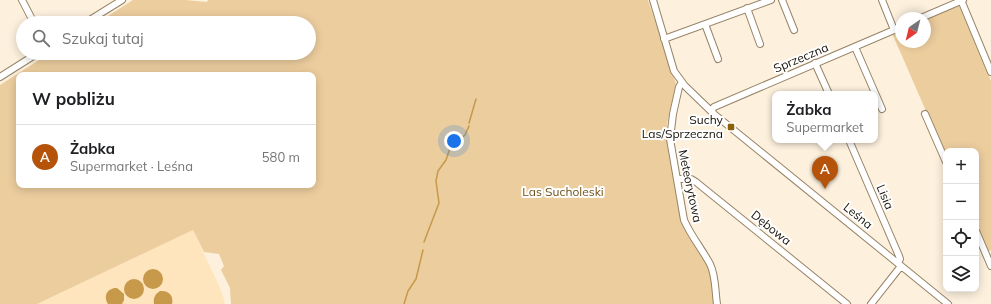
<!DOCTYPE html>
<html lang="pl">
<head>
<meta charset="utf-8">
<style>
  :root { --surface:#fff; --page:#f6f6f6; --text:#202124; --muted:#757577; --line:#e0e0e0; --accent:#b45309 }
  body { margin:0; font-family:Mulish,sans-serif; background:var(--page); color:var(--text) }
  .controls { position:absolute; right:12px; bottom:12px; display:grid; overflow:hidden; border-radius:8px; box-shadow:0 2px 10px #0003 }
  .controls button { width:36px; height:36px; display:grid; place-items:center; padding:0; border:0; border-bottom:1px solid var(--line); background:var(--surface); color:var(--text); font:20px sans-serif }
  .compass { position:absolute; left:895px; top:12px; width:36px; height:36px; border-radius:50%; background:var(--surface); box-shadow:0 2px 10px #0003; rotate:215deg }
  .you { position:absolute; left:454px; top:141px; width:14px; height:14px; margin:-10px; border:3px solid #fff; border-radius:50%; background:#1a73e8; box-shadow:0 0 0 6px #1a73e833 }
  .badge { display:grid; place-items:center; width:26px; height:26px; border-radius:50%; background:var(--accent); color:#fff; font-size:13px; font-weight:700 }
  .pin { position:absolute; translate:-50% -33px; filter:drop-shadow(0 1px 2px #0008) }
  .pin::after { content:''; position:absolute; top:21px; width:14px; height:12px; background:inherit; clip-path:polygon(0 0,100% 0,50% 100%) }
  .popup { position:absolute; left:772px; top:91px; width:106px; height:52px; box-sizing:border-box; display:grid; place-content:center; border-radius:8px; background:var(--surface); filter:drop-shadow(0 1px 3px #0005); font-size:13px; white-space:nowrap; color:var(--muted) }
  .popup b { font-size:15px; color:var(--text) }
  .popup::after { content:''; position:absolute; left:50%; top:100%; margin-left:-8px; border:8px solid transparent; border-top-color:var(--surface) }
  .list { margin:0; padding:0; list-style:none }
  h2 { display:flex; justify-content:space-between; align-items:center; height:52px; margin:0; padding:0 16px; font-size:17px }
  h2 small { font-size:13px; font-weight:400; color:var(--muted) }
  .list li { display:grid; grid-template-columns:26px 1fr auto; gap:12px; align-items:center; box-sizing:border-box; height:64px; padding:0 16px; border-top:1px solid var(--line) }
  .list b { display:block; font-size:15px; white-space:nowrap }
  .list p { margin:0; font-size:13px; white-space:nowrap; color:var(--muted) }
  .list em { font-size:13px; font-style:normal; color:var(--muted) }
  .icon { flex:none; width:22px; height:22px; fill:none; stroke:currentColor; stroke-width:2; stroke-linecap:round; stroke-linejoin:round }
  .map { position:relative; flex:none; width:991px; height:304px; overflow:hidden }
  .search { position:absolute; background:var(--surface); box-shadow:0 2px 10px #0003; left:16px; top:16px; width:300px; height:44px; display:flex; align-items:center; gap:10px; box-sizing:border-box; padding:0 14px; border-radius:22px; color:var(--muted); font-size:15px }
  .panel { position:absolute; background:var(--surface); box-shadow:0 2px 10px #0003; left:16px; top:72px; width:300px; height:116px; border-radius:8px }
  .map>svg:first-child { display:block }
</style>
</head>
<body>
<div class="map">
<svg width="991" height="304" viewBox="0 0 991 304">
  <rect width="100%" height="100%" fill="#fdf0dd"/>
  <path fill="#ffe5be" d="M193 230 220 288 225 302 224 304H37Z"/>
  <path fill="#eccd9e" fill-rule="evenodd" d="M133 0H185L207 2 208 0H648L676 84 667 123V136L668 150 679 209 683 224 709 268 712 280 714 304H231L230 288 221 270 224 266 219 254 204 252 193 230 37 304H0V85L50 53H309V23H97ZM19 75H313V185H19Z
    M958 6 961 8 991 81V250L987 252 976 226V151H946V157L892 33 901 29V42H925V19Z"/>
  <path fill="#c6994b" d="M143 279a10 10 0 1 1 20 0a10 10 0 1 1-20 0Z
    M124 289a10 10 0 1 1 20 0a10 10 0 1 1-20 0Z
    M117 288 124 294V300L122 304H108C103 296 107 288 117 288Z
    M160 291C169 290 174 296 172 304H154C153 298 155 294 160 291Z"/>
  <g fill="none" stroke-linecap="round" stroke-linejoin="round">
    <path stroke="#c6994b" stroke-width="1.5" d="M469 123 476 99
      M424 242 439 203 436 181 438 171 446 160 450 148 465 135 469 126
      M404 304 408 291 416 279 423 250"/>
    <defs>
      <path id="minor" d="M22 0 34 23
        M653 0 674 71 685 86 714 114 948 304
        M782 0 794 30
        M882 0 894 30
        M961 0 991 72
        M747 8 760 44
        M921 18 963 0
        M85 23 122 0
        M705 24 718 59
        M664 39 771 0
        M855 47 882 109
        M815 63 829 94
        M0 77 38 53
        M682 82 679 87 673 114 670 139 684 220C691 236 702 249 710 264 716 276 715 291 717 304
        M711 111 714 107 901 27
        M925 114 946 162
        M849 140 899 256 900 259 898 263
        M677 179H691L696 182 847 304
        M976 231 991 266
        M871 304 901 266"/>
    </defs>
    <use href="#minor" stroke="#978467" stroke-width="8"/>
    <use href="#minor" stroke="#fff" stroke-width="6"/>
  </g>
  <rect fill="#8b6103" stroke="#fff" stroke-width="1.5" x="727" y="123" width="8" height="8" rx="2"/>
  <g text-anchor="middle" stroke-width="4" stroke-linejoin="round" paint-order="stroke">
    <g font-size="12" fill="#171005" stroke="#fff">
      <text transform="translate(801 58) rotate(-23)" y="4">Sprzeczna</text>
      <text transform="translate(690 186) rotate(78)" y="4">Meteorytowa</text>
      <text transform="translate(885 197) rotate(67)" y="4">Lisia</text>
      <text transform="translate(858 216) rotate(39)" y="4">Leśna</text>
      <text transform="translate(771 228) rotate(39)" y="4">Dębowa</text>
    </g>
    <g font-size="12" fill="#171005" stroke="#fff" text-anchor="end">
      <text x="723" y="124">Suchy<tspan x="723" dy="14">Las/Sprzeczna</tspan></text>
    </g>
    <g font-size="12" fill="#715117" stroke="#fff">
      <text x="563" y="196">Las Sucholeski</text>
    </g>
  </g>
</svg>
<div class="controls">
<button>+</button>
<button>−</button>
<button><svg class="icon" aria-label="locate" viewBox="0 0 24 24"><circle cx="12" cy="12" r="6"/><path d="M12 2v4M12 18v4M2 12h4M18 12h4"/></svg></button>
<button><svg class="icon" aria-label="layers" viewBox="0 0 24 24"><path d="M12 4l9 5-9 5-9-5zM3 14l9 5 9-5"/></svg></button>
</div>
<svg class="compass" viewBox="-18 -18 36 36"><path d="M0-13l5 13h-10z" fill="#e53935"/><path d="M0 13l5-13h-10z" fill="#757577"/></svg>
<div class="you"></div>
<div class="pin badge" style="left:825px;top:189px">A</div>
<div class="popup"><b>Żabka</b>Supermarket</div>
<div class="search"><svg class="icon" aria-label="search" viewBox="0 0 24 24"><circle cx="10" cy="10" r="6"/><path d="M15 15l6 6"/></svg>Szukaj tutaj</div>
<section class="panel">
<h2>W pobliżu<small></small></h2>
<ul class="list">
<li><span class="badge">A</span><div><b>Żabka</b><p>Supermarket · Leśna</p></div><em>580 m</em></li>
</ul>
</section>
</div>
</body>
</html>
